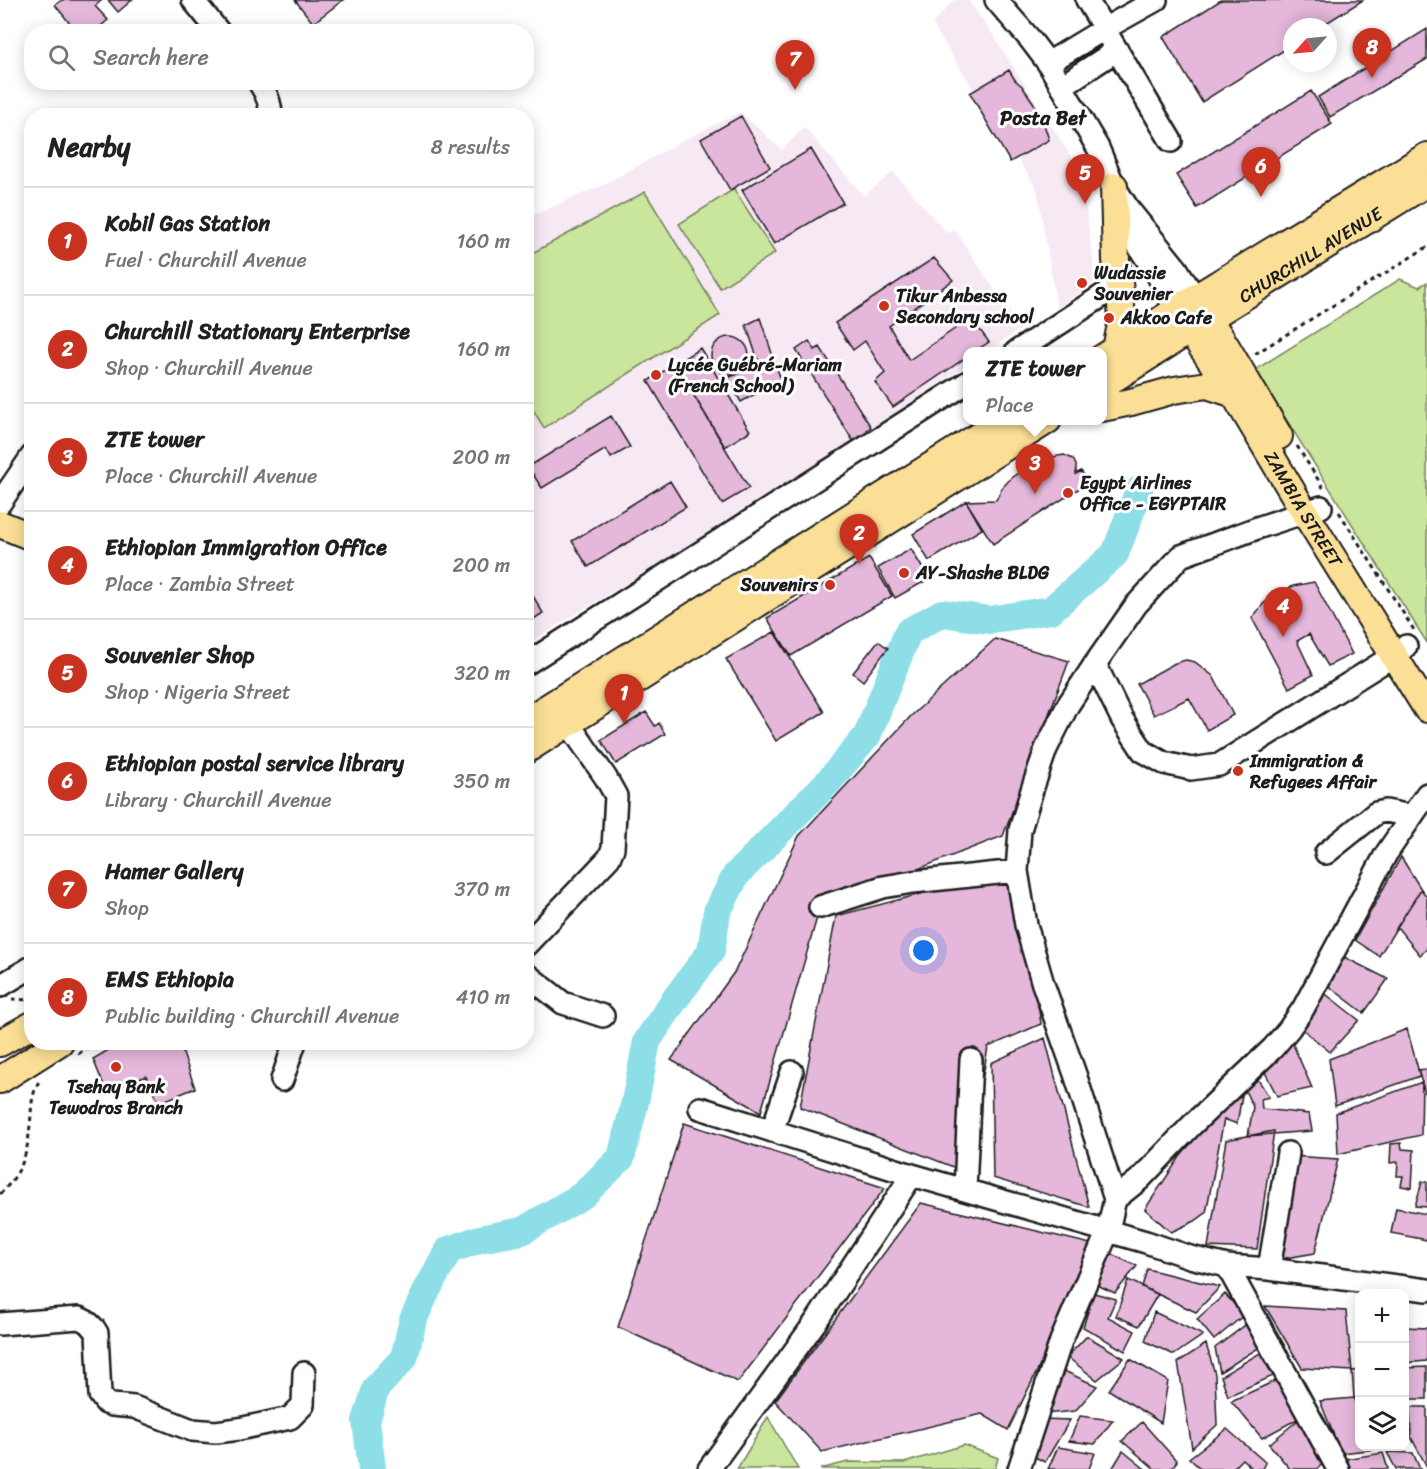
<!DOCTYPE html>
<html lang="en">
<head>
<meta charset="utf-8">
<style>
  :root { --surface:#fff; --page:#f6f6f6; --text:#202124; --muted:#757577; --line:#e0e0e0; --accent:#c8321e }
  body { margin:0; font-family:Sriracha,sans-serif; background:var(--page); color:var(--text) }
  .controls { position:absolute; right:18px; bottom:18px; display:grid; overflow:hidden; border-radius:12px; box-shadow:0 3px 15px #0003 }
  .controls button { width:54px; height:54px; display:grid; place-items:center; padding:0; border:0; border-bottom:2px solid var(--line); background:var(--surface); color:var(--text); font:30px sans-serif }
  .compass { position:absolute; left:1283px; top:18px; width:54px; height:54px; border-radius:50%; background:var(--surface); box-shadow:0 3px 15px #0003; rotate:243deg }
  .you { position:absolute; left:924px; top:951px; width:21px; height:21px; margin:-15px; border:4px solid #fff; border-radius:50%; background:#1a73e8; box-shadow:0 0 0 9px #1a73e833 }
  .badge { display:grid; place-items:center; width:39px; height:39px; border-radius:50%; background:var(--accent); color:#fff; font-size:20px; font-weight:700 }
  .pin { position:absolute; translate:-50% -50px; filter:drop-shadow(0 2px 3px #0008) }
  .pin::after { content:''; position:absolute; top:32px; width:21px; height:18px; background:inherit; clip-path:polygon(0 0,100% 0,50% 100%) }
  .popup { position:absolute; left:963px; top:347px; width:144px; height:78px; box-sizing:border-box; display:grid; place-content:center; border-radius:12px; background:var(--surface); filter:drop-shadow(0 2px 4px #0005); font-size:20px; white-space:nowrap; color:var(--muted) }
  .popup b { font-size:22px; color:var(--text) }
  .popup::after { content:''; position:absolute; left:50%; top:100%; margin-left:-12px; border:12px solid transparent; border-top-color:var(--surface) }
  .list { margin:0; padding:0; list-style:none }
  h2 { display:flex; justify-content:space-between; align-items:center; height:78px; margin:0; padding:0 24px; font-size:26px }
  h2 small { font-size:20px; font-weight:400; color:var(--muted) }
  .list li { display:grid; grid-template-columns:39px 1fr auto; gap:18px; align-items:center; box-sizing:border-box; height:108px; padding:0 24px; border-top:2px solid var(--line) }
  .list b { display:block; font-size:22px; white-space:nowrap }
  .list p { margin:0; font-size:20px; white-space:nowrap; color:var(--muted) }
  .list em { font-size:20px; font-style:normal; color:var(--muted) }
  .icon { flex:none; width:33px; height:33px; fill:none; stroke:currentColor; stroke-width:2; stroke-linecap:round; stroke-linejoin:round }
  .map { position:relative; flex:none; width:1427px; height:1469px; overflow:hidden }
  .search { position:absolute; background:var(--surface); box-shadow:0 3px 15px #0003; left:24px; top:24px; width:510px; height:66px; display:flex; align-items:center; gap:15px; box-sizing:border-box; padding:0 21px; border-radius:24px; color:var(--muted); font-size:22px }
  .panel { position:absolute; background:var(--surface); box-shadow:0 3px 15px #0003; left:24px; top:108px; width:510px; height:942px; border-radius:24px }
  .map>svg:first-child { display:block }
</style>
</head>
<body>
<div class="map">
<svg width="1427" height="1469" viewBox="0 0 1427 1469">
  <rect width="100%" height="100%" fill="#fff"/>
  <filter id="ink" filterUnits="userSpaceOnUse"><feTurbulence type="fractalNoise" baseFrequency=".0167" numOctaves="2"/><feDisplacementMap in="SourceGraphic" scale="12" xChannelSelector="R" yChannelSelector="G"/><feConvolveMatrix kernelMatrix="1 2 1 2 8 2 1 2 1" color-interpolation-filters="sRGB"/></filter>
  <g filter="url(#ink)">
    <path fill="#f7e9f4" d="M954 0H968L991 32 1081 172 1096 282 1057 308 1037 189 932 24Z
      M740 112 782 150 804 127 864 196 893 172 947 233 955 230 1021 329 988 351 968 352 967 365 816 467 527 644V218L605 184 682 141Z"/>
    <path fill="#cae59c" stroke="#73805c" stroke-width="1.5" d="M734 189 775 253 720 288 679 224Z
      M645 192 720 315 544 428 527 400V256Z
      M1400 279 1419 287 1427 282V643L1255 370Z
      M768 1417 798 1469H737Z
      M964 1445 998 1458 995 1469H820L848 1462 904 1463Z"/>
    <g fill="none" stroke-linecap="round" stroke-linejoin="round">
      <path stroke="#8ddee6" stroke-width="28" d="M372 1469 366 1421 376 1388 404 1358 413 1320 427 1290 449 1250 480 1239 522 1231 583 1195 621 1158 635 1102 647 1041 673 1002 711 951 717 912 736 875 827 783 867 736 908 632 942 613 989 620 1051 610 1115 554 1139 490"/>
    </g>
    <path fill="#e4b7db" stroke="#1c1c1c" stroke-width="1.5" d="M62 0H102L95 6 108 20 94 32H77L55 5Z
      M108 0H132L118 12Z
      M295 0H343L313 23Z
      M1221 0H1363L1320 27H1292V45L1202 102 1163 37Z
      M1427 29V59L1330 117 1318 97Z
      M1009 70 1015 80 1022 86 1033 102 1043 121 1049 140 1010 162 970 93Z
      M1311 91 1332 124 1197 208 1176 175Z
      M741 116 770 167 730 190 701 139Z
      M811 149 843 203 774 244 742 190Z
      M934 258 953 280 889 326 909 360 971 318 989 342 974 352H968V356L893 407 875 382 885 373 865 341 853 350 835 323Z
      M760 318 781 380 741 402 727 378 738 374 747 366 758 360 746 325Z
      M711 356a19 19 0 1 1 38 0a19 19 0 1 1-38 0Z
      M809 341 815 350 820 347 871 427 867 430 872 437 857 447 796 350Z
      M700 348 750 431 725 447 675 364Z
      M675 364 749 488 722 504 648 381Z
      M611 416 630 447 611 458 606 449 542 488 528 467Z
      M1064 455 1073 459 1076 465V474L1081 471 1089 482 993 544 966 501 996 500 1002 488 1012 477 1033 464 1052 457Z
      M670 481 686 507 588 567 572 541Z
      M966 501 982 529 929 561 913 534Z
      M911 549 929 579 895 598 878 568Z
      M869 558 892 596 791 656 767 618Z
      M1314 582 1352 654 1328 666 1309 634 1297 641 1313 675 1289 688 1252 618 1264 603 1293 586Z
      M526 584 543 613 526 624Z
      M774 632 824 712 776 741 726 659Z
      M995 639 1069 661 1003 836 820 907 761 1112 671 1060 735 971 799 836 911 716Z
      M878 641 888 648 863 681 853 673Z
      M1186 660 1195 662 1213 676 1233 715 1207 730 1189 698 1154 715 1137 684 1175 663Z
      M646 712 655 726 659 723 665 734 616 764 601 740Z
      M1401 857 1421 889 1379 956 1355 940Z
      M1005 872 1023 903 1041 1024 988 1047 966 1172 800 1107 836 916Z
      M1421 889 1427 897V949L1420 955 1397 927Z
      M1336 953 1388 979 1364 1013 1321 980Z
      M1318 988 1359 1020 1330 1052 1300 1027Z
      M1407 1029 1420 1076 1335 1106 1329 1059Z
      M1289 1035 1312 1088 1277 1096 1259 1060Z
      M1045 1038 1089 1207 993 1178 991 1063Z
      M122 1042H179L195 1088 159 1103 146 1076 107 1093 93 1059Z
      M1427 1069V1100L1418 1070Z
      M1252 1070 1269 1097 1261 1099 1262 1109 1309 1114 1312 1131 1248 1136 1253 1107 1239 1078Z
      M1422 1082 1421 1135 1338 1154 1336 1113Z
      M1228 1085 1242 1095 1237 1124 1224 1119 1206 1213 1195 1221 1171 1232 1145 1209Z
      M684 1123 885 1188 738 1382 618 1327Z
      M1274 1131 1257 1249 1208 1247 1226 1140Z
      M1401 1143 1402 1149 1414 1150 1412 1188 1401 1186 1403 1176H1397L1398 1162 1390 1163 1391 1144Z
      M1291 1156 1338 1159 1315 1253 1268 1261Z
      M1422 1182H1427V1207L1415 1206Z
      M921 1203 1099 1246 1008 1430 982 1414 822 1452 775 1401Z
      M1396 1208 1427 1214V1240L1391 1233Z
      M1111 1254 1137 1266 1115 1293 1097 1285Z
      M1147 1269 1220 1287 1196 1312 1142 1287Z
      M1128 1280 1158 1294 1139 1326 1116 1316Z
      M1094 1293 1116 1299 1108 1317 1135 1331 1125 1351 1083 1327Z
      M1225 1294 1244 1315 1214 1340 1197 1319Z
      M1265 1306 1346 1311 1352 1371 1302 1368Z
      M1154 1312 1203 1335 1174 1355 1145 1341Z
      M1248 1323 1260 1347 1220 1372 1215 1348Z
      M1404 1327 1427 1328V1361L1404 1363Z
      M1087 1336 1124 1358 1097 1380 1067 1357Z
      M1206 1344 1215 1374 1217 1425 1192 1448 1178 1362Z
      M1260 1353 1273 1376 1228 1396 1221 1376Z
      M1130 1359 1168 1381 1161 1423 1109 1390Z
      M1427 1367V1399H1404V1368Z
      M1062 1370 1097 1386 1075 1411 1045 1414Z
      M1360 1370V1398H1354L1352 1371Z
      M1275 1381 1303 1416 1262 1438 1231 1401Z
      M1354 1398 1360 1410V1446H1376L1377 1449 1341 1453 1320 1401Z
      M1410 1407H1427V1467L1411 1437Z
      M1080 1416 1113 1420 1095 1444 1069 1441Z
      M1303 1416 1331 1456 1317 1469H1290L1269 1444Z
      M1040 1419 1070 1420 1045 1462 1031 1455Z
      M1142 1422 1177 1461 1171 1469H1155L1122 1441Z
      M1227 1429 1265 1462 1263 1469H1253L1242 1459 1232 1469H1201L1189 1458Z
      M1058 1447 1095 1453 1089 1469H1048Z
      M1123 1451 1145 1469H1112Z
      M1387 1452 1413 1453 1420 1469H1396Z
      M1383 1453 1388 1469H1349L1344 1459Z"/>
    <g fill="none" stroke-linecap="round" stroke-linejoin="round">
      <defs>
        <path id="minor" d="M193 0 219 32
          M996 0 1029 38 1048 63 1098 148 1114 186 1129 210 1177 269 1195 298
          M1087 0 1171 141
          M1048 63 1104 29 1156 0
          M259 82C266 93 271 103 271 116
          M1062 86 1117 50
          M1130 217C1133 247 1147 256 1161 281 1166 290 1171 301 1176 310
          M1016 352 1108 292
          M0 503 32 456
          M526 664 968 382
          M1095 664 1122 719 1143 751 1164 763 1191 769 1219 765 1393 656 1406 646
          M1326 853 1376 813 1386 811 1411 816
          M820 907 883 887 913 882 1017 871
          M526 945 609 858 613 848 616 796 606 778 569 724
          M526 974 563 1003 603 1016
          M0 986 32 967
          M282 1080 295 1042
          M700 1108 912 1175 1146 1242 1190 1257 1227 1266 1269 1269 1427 1290
          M772 1131 792 1072
          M965 1190 971 1060
          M1115 1199 1140 1179 1192 1125 1273 1048 1289 1029 1303 1009 1386 854 1427 794
          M1227 1266 1338 1469
          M1269 1269 1288 1153
          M0 1324 79 1318C87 1321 93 1325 97 1333L100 1395 106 1403 112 1405 134 1407 192 1430 216 1432 239 1429 290 1418 303 1405 304 1373
          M709 1469 817 1320 912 1175
          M1019 1469 1061 1341 1108 1231 1115 1199 1075 1074 1043 984 1026 925 1017 871 1020 830 1032 790 1046 749 1068 705 1095 664 1136 605 1181 556 1260 527 1321 507"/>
        <g id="major">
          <path d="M1114 186 1116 260 1120 291 1122 320 1116 349"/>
          <path d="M1195 298 1226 346 1279 436"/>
          <path id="s1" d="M1176 310 1234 394 1305 513 1427 709"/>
          <path d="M1102 358 1195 298 1427 156"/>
          <path id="s2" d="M1102 386 1209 318 1427 183"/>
          <path d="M1102 408 1131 402 1174 390 1207 385 1234 394"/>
          <path d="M0 524 32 537"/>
          <path d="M526 721 1004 420"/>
          <path d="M526 750 1048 420"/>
          <path d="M0 1043 32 1025"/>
          <path d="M0 1080 60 1042"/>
        </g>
      </defs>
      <use href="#minor" stroke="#1c1c1c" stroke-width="26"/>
      <use href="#major" stroke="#1c1c1c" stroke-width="30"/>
      <path stroke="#1c1c1c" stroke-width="3" stroke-dasharray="4.5 4.5" stroke-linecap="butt" d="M1255 354 1427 247
        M1297 446 1324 489
        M1339 512 1414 630
        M12 999 32 1000
        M78 1054 96 1042
        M0 1194C22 1172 27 1156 30 1126 32 1110 30 1095 40 1080"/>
      <use href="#minor" stroke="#fff" stroke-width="21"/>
      <use href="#major" stroke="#fbdf96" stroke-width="26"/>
    </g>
  </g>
  <g fill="#c8321e" stroke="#fff" stroke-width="2">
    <circle cx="1082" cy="283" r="6"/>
    <circle cx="884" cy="306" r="6"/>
    <circle cx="1109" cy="318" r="6"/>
    <circle cx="656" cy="375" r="6"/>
    <circle cx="1068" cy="493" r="6"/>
    <circle cx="904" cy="573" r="6"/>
    <circle cx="830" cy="585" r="6"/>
    <circle cx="1238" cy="771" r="6"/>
    <circle cx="116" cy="1067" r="6"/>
  </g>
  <g text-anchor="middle" stroke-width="6" stroke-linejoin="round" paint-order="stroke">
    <g font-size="18" fill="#1c1c1c" stroke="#fff">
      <text dy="6" stroke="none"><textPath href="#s2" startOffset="246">CHURCHILL AVENUE</textPath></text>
      <text dy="6" stroke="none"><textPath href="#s1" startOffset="236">ZAMBIA STREET</textPath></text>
    </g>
    <g font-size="18" font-weight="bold" fill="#1c1c1c" stroke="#fff" text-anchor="start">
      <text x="1094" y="279">Wudassie<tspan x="1094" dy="21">Souvenier</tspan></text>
      <text x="896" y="302">Tikur Anbessa<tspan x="896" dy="21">Secondary school</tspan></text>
      <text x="1121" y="324">Akkoo Cafe</text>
      <text x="668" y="371">Lycée Guébré-Mariam<tspan x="668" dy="21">(French School)</tspan></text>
      <text x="1080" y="489">Egypt Airlines<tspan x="1080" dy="21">Office - EGYPTAIR</tspan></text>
      <text x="916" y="579">AY-Shashe BLDG</text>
      <text x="818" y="591" text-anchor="end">Souvenirs</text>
      <text x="1250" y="767">Immigration &amp;<tspan x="1250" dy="21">Refugees Affair</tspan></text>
      <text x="116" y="1093" text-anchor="middle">Tsehay Bank<tspan x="116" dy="21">Tewodros Branch</tspan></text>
    </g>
    <g font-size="20" font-weight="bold" fill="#1c1c1c" stroke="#fff">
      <text x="1043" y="125">Posta Bet</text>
    </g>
  </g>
</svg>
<div class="controls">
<button>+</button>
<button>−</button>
<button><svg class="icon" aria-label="layers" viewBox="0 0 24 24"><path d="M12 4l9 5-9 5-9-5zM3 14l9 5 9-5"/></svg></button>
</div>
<svg class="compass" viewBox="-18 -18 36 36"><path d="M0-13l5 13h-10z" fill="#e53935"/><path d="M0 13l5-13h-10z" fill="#757577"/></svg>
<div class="you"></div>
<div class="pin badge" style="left:624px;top:724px">1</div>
<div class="pin badge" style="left:859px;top:564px">2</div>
<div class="pin badge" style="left:1035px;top:494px">3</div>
<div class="popup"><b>ZTE tower</b>Place</div>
<div class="pin badge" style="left:1283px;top:637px">4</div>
<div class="pin badge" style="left:1085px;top:204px">5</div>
<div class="pin badge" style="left:1261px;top:197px">6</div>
<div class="pin badge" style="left:795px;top:90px">7</div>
<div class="pin badge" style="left:1372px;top:78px">8</div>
<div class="search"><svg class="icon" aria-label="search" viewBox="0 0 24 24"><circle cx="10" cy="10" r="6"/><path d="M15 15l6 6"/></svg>Search here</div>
<section class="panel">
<h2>Nearby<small>8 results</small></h2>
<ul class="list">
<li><span class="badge">1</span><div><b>Kobil Gas Station</b><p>Fuel · Churchill Avenue</p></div><em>160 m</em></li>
<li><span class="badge">2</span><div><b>Churchill Stationary Enterprise</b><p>Shop · Churchill Avenue</p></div><em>160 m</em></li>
<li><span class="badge">3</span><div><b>ZTE tower</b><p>Place · Churchill Avenue</p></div><em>200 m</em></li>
<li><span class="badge">4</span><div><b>Ethiopian Immigration Office</b><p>Place · Zambia Street</p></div><em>200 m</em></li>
<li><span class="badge">5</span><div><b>Souvenier Shop</b><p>Shop · Nigeria Street</p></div><em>320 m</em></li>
<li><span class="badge">6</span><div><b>Ethiopian postal service library</b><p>Library · Churchill Avenue</p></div><em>350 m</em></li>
<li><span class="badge">7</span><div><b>Hamer Gallery</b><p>Shop</p></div><em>370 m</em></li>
<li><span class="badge">8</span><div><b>EMS Ethiopia</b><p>Public building · Churchill Avenue</p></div><em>410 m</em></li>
</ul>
</section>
</div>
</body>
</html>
